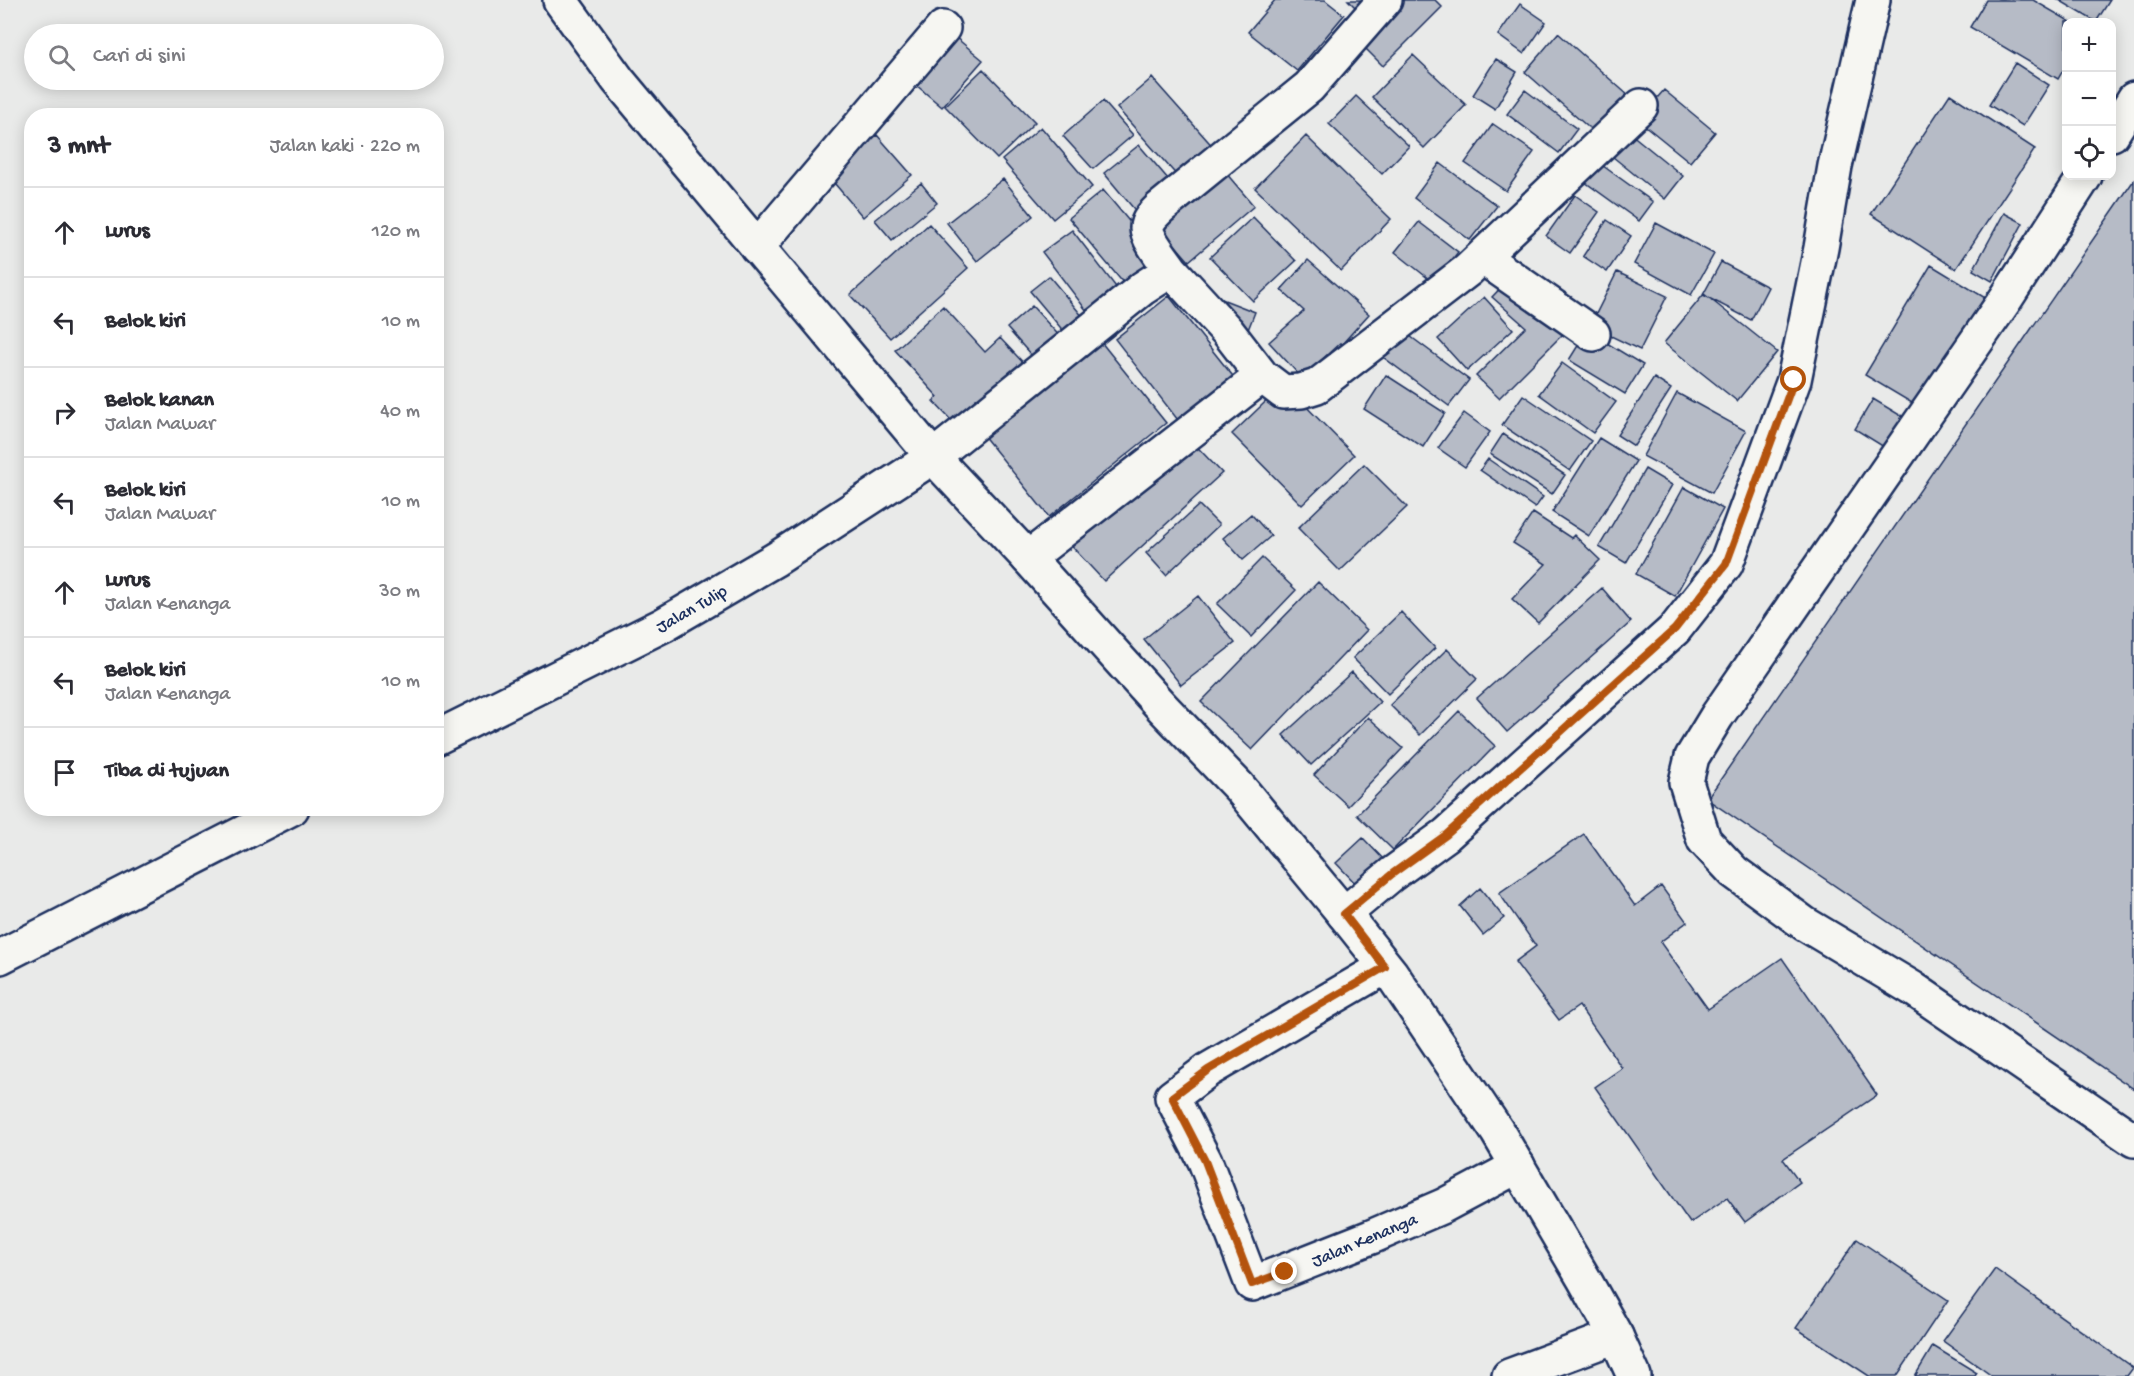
<!DOCTYPE html>
<html lang="id">
<head>
<meta charset="utf-8">
<style>
  :root { --surface:#fff; --page:#f2f2f3; --text:#2b2b33; --muted:#7c7c81; --line:#e1e1e2 }
  body { margin:0; font-family:"Gochi Hand",sans-serif; background:var(--page); color:var(--text) }
  .controls { position:absolute; right:18px; top:18px; display:grid; overflow:hidden; border-radius:12px; box-shadow:0 3px 15px #0003 }
  .controls button { width:54px; height:54px; display:grid; place-items:center; padding:0; border:0; border-bottom:2px solid var(--line); background:var(--surface); color:var(--text); font:30px sans-serif }
  .stop { position:absolute; width:18px; height:18px; margin:-14px; border:4px solid #b45309; border-radius:50%; background:#fff }
  .stop.end { background:#b45309; border-color:#fff; box-shadow:0 2px 6px #0008 }
  .list { margin:0; padding:0; list-style:none }
  h2 { display:flex; justify-content:space-between; align-items:center; height:78px; margin:0; padding:0 24px; font-size:26px }
  h2 small { font-size:20px; font-weight:400; color:var(--muted) }
  .list li { display:grid; grid-template-columns:39px 1fr auto; gap:18px; align-items:center; box-sizing:border-box; height:90px; padding:0 24px; border-top:2px solid var(--line) }
  .list b { display:block; font-size:22px; white-space:nowrap }
  .list p { margin:0; font-size:20px; white-space:nowrap; color:var(--muted) }
  .list em { font-size:20px; font-style:normal; color:var(--muted) }
  .icon { flex:none; width:33px; height:33px; fill:none; stroke:currentColor; stroke-width:2; stroke-linecap:round; stroke-linejoin:round }
  .map { position:relative; flex:none; width:2134px; height:1376px; overflow:hidden }
  .search { position:absolute; background:var(--surface); box-shadow:0 3px 15px #0003; left:24px; top:24px; width:420px; height:66px; display:flex; align-items:center; gap:15px; box-sizing:border-box; padding:0 21px; border-radius:33px; color:var(--muted); font-size:22px }
  .panel { position:absolute; background:var(--surface); box-shadow:0 3px 15px #0003; left:24px; top:108px; width:420px; height:708px; border-radius:24px }
  .map>svg:first-child { display:block }
</style>
</head>
<body>
<div class="map">
<svg width="2134" height="1376" viewBox="0 0 2134 1376">
  <rect width="100%" height="100%" fill="#e9eae9"/>
  <filter id="ink" filterUnits="userSpaceOnUse"><feTurbulence type="fractalNoise" baseFrequency=".0167" numOctaves="2"/><feDisplacementMap in="SourceGraphic" scale="12" xChannelSelector="R" yChannelSelector="G"/><feConvolveMatrix kernelMatrix="1 2 1 2 8 2 1 2 1" color-interpolation-filters="sRGB"/></filter>
  <g filter="url(#ink)">
    <path fill="#b6bbc6" stroke="#1b2f5e" stroke-width="1.5" d="M1275 0H1325L1344 15 1297 71 1248 32Z
      M1348 0H1376L1362 14Z
      M1391 0H1435L1442 7 1383 66 1354 37Z
      M1986 0H2033L2071 22H2066V65L2058 79 1970 27Z
      M2059 0H2110L2096 22Z
      M1520 4 1546 22 1524 54 1498 35Z
      M949 32 983 60 942 107 909 79Z
      M1558 33 1629 96 1596 134 1525 72Z
      M1413 55 1466 105 1424 148 1372 97Z
      M1496 59 1517 72 1495 109 1473 95Z
      M2015 63 2049 85 2023 126 1989 105Z
      M983 69 1035 122 997 159 945 106Z
      M1152 78 1215 149 1180 179 1117 108Z
      M1525 90 1577 129 1559 153 1507 114Z
      M1664 90 1715 132 1690 162 1638 120Z
      M1950 94 2035 149 1956 269 1871 214Z
      M1356 96 1409 146 1382 174 1329 124Z
      M1103 101 1133 135 1093 169 1063 136Z
      M1493 124 1534 152 1506 191 1465 163Z
      M1041 127 1092 187 1053 219 1002 160Z
      M1631 134 1683 176 1665 199 1613 157Z
      M877 135 912 175 863 217 829 177Z
      M1306 136 1391 219 1341 271 1255 188Z
      M1139 145 1174 186 1139 215 1104 173Z
      M1440 163 1497 206 1470 240 1414 198Z
      M1599 163 1653 202 1639 221 1585 182Z
      M1220 166 1254 206 1189 261 1156 223Z
      M1003 179 1033 216 977 261 947 223Z
      M2134 180V1089L1707 799Z
      M921 183 937 203 892 240 875 220Z
      M1103 190 1164 263 1130 291 1069 218Z
      M1575 195 1599 212 1570 253 1546 236Z
      M2004 213 2023 223 1992 281 1973 270Z
      M1253 217 1296 261 1253 301 1210 257Z
      M1607 220 1631 236 1607 272 1583 256Z
      M1419 222 1458 252 1434 283 1395 252Z
      M1656 223 1714 254 1691 295 1634 264Z
      M929 224 968 268 890 338 850 295Z
      M1072 230 1126 300 1096 323 1042 252Z
      M1308 260 1369 314 1342 344 1340 343 1302 378 1269 342 1304 311 1281 290Z
      M1721 262 1768 287 1751 320 1703 295Z
      M1931 265 1987 299 1922 409 1865 375Z
      M1617 272 1667 296 1640 350 1590 326Z
      M1049 276 1088 323 1070 339 1030 291Z
      M1512 276 1569 328 1499 398 1476 376 1526 327 1492 297Z
      M1209 294 1255 312 1244 340Z
      M1704 294 1777 352 1737 401 1664 343Z
      M1169 296 1236 380 1181 424 1115 339Z
      M1484 297 1513 329 1467 371 1438 339Z
      M943 306 985 352 1000 338 1031 371 964 434 933 401 938 397 895 350Z
      M1032 306 1064 341 1039 364 1007 328Z
      M1399 328 1469 380 1449 406 1379 354Z
      M1587 331 1643 365 1625 394 1569 360Z
      M1097 337 1166 423 1049 517 979 430Z
      M1562 363 1616 402 1593 433 1539 394Z
      M1386 375 1445 413 1423 447 1364 409Z
      M1654 378 1671 389 1634 446 1617 435Z
      M1284 384 1354 455 1302 505 1232 434Z
      M1677 393 1746 431 1712 493 1643 456Z
      M1523 395 1591 441 1570 471 1502 425Z
      M1873 399 1903 417 1884 447 1855 429Z
      M1464 413 1490 432 1465 467 1438 448Z
      M1181 430 1222 473 1104 581 1064 538Z
      M1503 434 1565 475 1552 494 1490 454Z
      M1599 438 1636 461 1589 536 1552 512Z
      M1488 459 1543 497 1535 508 1480 470Z
      M1364 464 1407 507 1340 571 1298 528Z
      M1645 469 1672 485 1626 563 1599 547Z
      M1684 487 1723 509 1675 596 1636 574Z
      M1199 505 1219 525 1166 575 1146 553Z
      M1533 513 1571 538 1574 535 1600 560 1538 623 1512 599 1546 564 1513 543Z
      M1251 514 1271 536 1243 560 1223 538Z
      M1262 558 1296 590 1251 637 1217 604Z
      M1318 582 1367 630 1252 750 1201 702Z
      M1602 588 1631 622 1507 732 1477 698Z
      M1198 596 1235 643 1181 685 1144 639Z
      M1401 612 1435 648 1388 694 1353 658Z
      M1447 649 1477 679 1420 735 1390 705Z
      M1352 672 1380 702 1311 765 1283 735Z
      M1459 711 1495 746 1393 850 1357 815Z
      M1368 717 1403 748 1348 806 1314 775Z
      M1584 834 1635 906 1661 886 1687 922 1660 942 1708 1009 1782 958 1877 1095 1783 1159 1800 1182 1745 1222 1727 1198 1690 1223 1595 1087 1622 1068 1579 1006 1559 1020 1515 962 1536 946 1499 893Z
      M1363 838 1386 862 1359 887 1336 863Z
      M1480 888 1504 918 1483 935 1460 906Z
      M1857 1239 1948 1300 1897 1376H1869L1796 1328Z
      M1995 1269 2133 1368 2127 1376H1992L1943 1341Z
      M1933 1346 1977 1373 1975 1376H1915Z"/>
    <g fill="none" stroke-linecap="round" stroke-linejoin="round">
      <defs>
        <path id="minor" d="M2112 134 2134 99
          M2085 176 2005 300 1717 716 1692 757 1686 782 1704 840 1734 872 1805 924 1912 988 2134 1140
          M757 247 943 28
          M1482 257 1593 334
          M1171 270C1165 261 1147 239 1147 228 1147 220 1155 213 1160 208L1309 87 1385 0
          M1028 558 1262 376
          M436 738 663 625 776 559 933 457 1143 288 1171 270 1228 332 1262 376 1283 392 1301 391 1317 386 1468 270 1641 106
          M1344 914 1392 874 1446 835 1675 629 1726 564 1794 380 1821 248 1835 166 1873 0
          M0 957 292 808
          M1385 967 1208 1070 1172 1097 1205 1161 1252 1284 1371 1237 1443 1206 1518 1166
          M1509 1376 1616 1336"/>
        <path id="major" d="M560 0 618 80 933 457 1028 558 1162 707 1239 787 1344 914 1391 973 1497 1131 1584 1279 1616 1336 1634 1376"/>
      </defs>
      <use href="#minor" stroke="#1b2f5e" stroke-width="38"/>
      <use href="#major" stroke="#1b2f5e" stroke-width="38"/>
      <use href="#minor" stroke="#f6f6f2" stroke-width="33"/>
      <use href="#major" stroke="#f6f6f2" stroke-width="33"/>
    </g>
  </g>
  <g fill="none" stroke-linecap="round" stroke-linejoin="round" filter="url(#ink)">
    <path stroke="#b45309" stroke-width="8" d="M1285 1272 1252 1284 1205 1161 1172 1097 1208 1070 1385 967 1344 914 1392 874 1446 835 1675 629 1726 564 1794 380"/>
  </g>
  <g text-anchor="middle" stroke-width="6" stroke-linejoin="round" paint-order="stroke">
    <g font-size="18" fill="#1b2f5e" stroke="#f6f6f2">
      <text transform="translate(691 608) rotate(-30)" y="6">Jalan Tulip</text>
      <text transform="translate(1364 1239) rotate(-23)" y="6">Jalan Kenanga</text>
    </g>
  </g>
</svg>
<div class="controls">
<button>+</button>
<button>−</button>
<button><svg class="icon" aria-label="locate" viewBox="0 0 24 24"><circle cx="12" cy="12" r="6"/><path d="M12 2v4M12 18v4M2 12h4M18 12h4"/></svg></button>
</div>
<div class="stop" style="left:1794px;top:380px"></div>
<div class="stop end" style="left:1285px;top:1272px"></div>
<div class="search"><svg class="icon" aria-label="search" viewBox="0 0 24 24"><circle cx="10" cy="10" r="6"/><path d="M15 15l6 6"/></svg>Cari di sini</div>
<section class="panel">
<h2>3 mnt<small>Jalan kaki · 220 m</small></h2>
<ul class="list">
<li><svg class="icon" aria-label="ahead" viewBox="0 0 24 24"><path d="M12 20V5M6 11l6-6 6 6"/></svg><div><b>Lurus</b></div><em>120 m</em></li>
<li><svg class="icon" aria-label="left" viewBox="0 0 24 24"><path d="M17 20v-9H6M10 6l-5 5 5 5"/></svg><div><b>Belok kiri</b></div><em>10 m</em></li>
<li><svg class="icon" aria-label="right" viewBox="0 0 24 24"><path d="M7 20v-9h11M14 6l5 5-5 5"/></svg><div><b>Belok kanan</b><p>Jalan Mawar</p></div><em>40 m</em></li>
<li><svg class="icon" aria-label="left" viewBox="0 0 24 24"><path d="M17 20v-9H6M10 6l-5 5 5 5"/></svg><div><b>Belok kiri</b><p>Jalan Mawar</p></div><em>10 m</em></li>
<li><svg class="icon" aria-label="ahead" viewBox="0 0 24 24"><path d="M12 20V5M6 11l6-6 6 6"/></svg><div><b>Lurus</b><p>Jalan Kenanga</p></div><em>30 m</em></li>
<li><svg class="icon" aria-label="left" viewBox="0 0 24 24"><path d="M17 20v-9H6M10 6l-5 5 5 5"/></svg><div><b>Belok kiri</b><p>Jalan Kenanga</p></div><em>10 m</em></li>
<li><svg class="icon" aria-label="arrive" viewBox="0 0 24 24"><path d="M6 21V4h12l-3 4 3 4H6"/></svg><div><b>Tiba di tujuan</b></div></li>
</ul>
</section>
</div>
</body>
</html>
